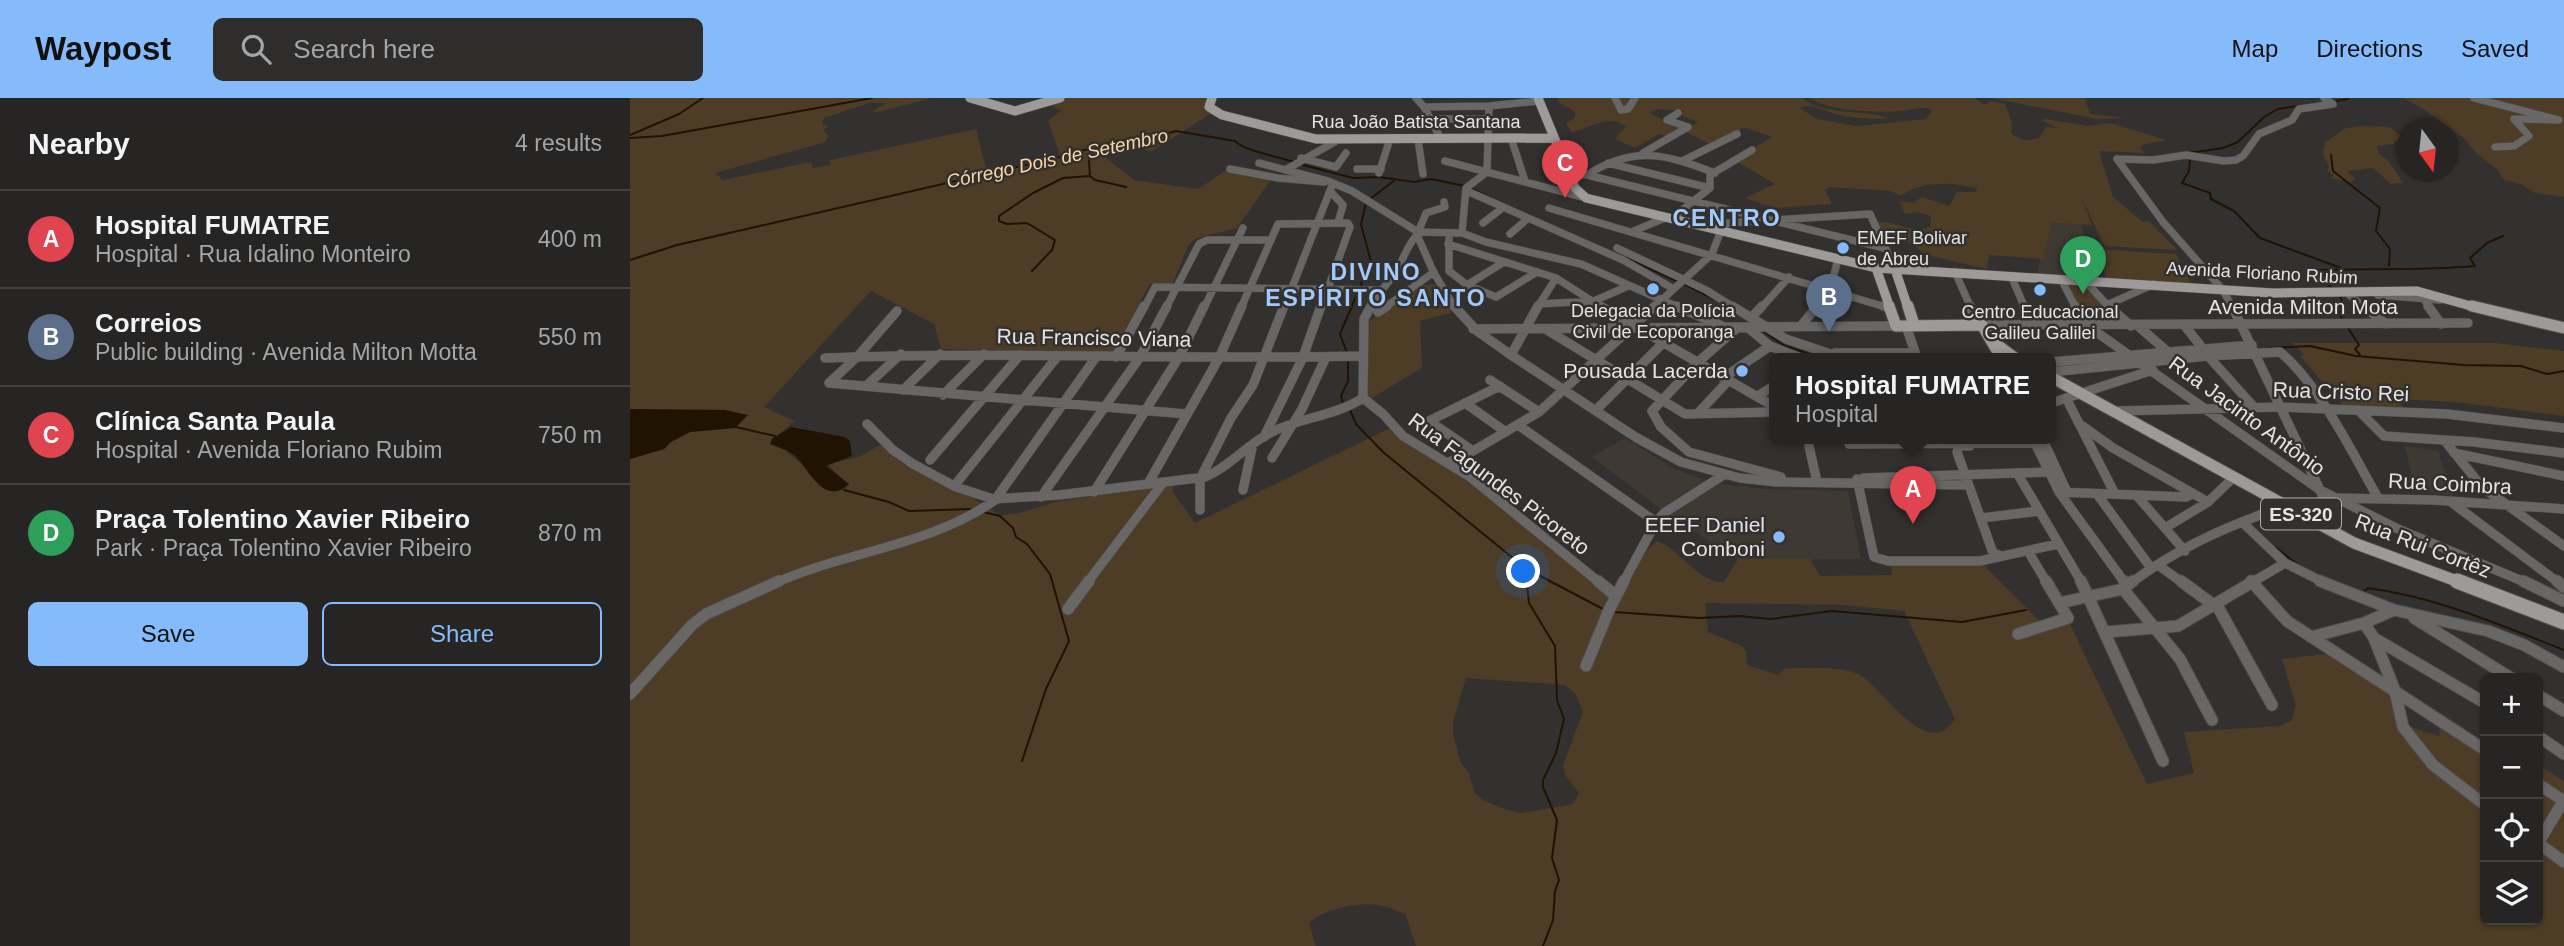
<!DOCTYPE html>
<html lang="en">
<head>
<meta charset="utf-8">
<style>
  :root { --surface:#262523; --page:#2e2d2b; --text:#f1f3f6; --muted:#a4a5a6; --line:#424241; --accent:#85bbfb }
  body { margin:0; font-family:Arial,sans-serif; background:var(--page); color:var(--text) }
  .controls { position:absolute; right:21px; bottom:21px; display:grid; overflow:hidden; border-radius:10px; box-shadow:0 2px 5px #0004 }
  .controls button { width:63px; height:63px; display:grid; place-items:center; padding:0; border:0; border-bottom:2px solid var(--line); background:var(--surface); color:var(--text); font:35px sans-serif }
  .compass { position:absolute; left:1766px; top:21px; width:63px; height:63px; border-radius:50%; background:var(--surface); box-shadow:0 2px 5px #0004; rotate:165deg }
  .you { position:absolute; left:894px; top:474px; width:24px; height:24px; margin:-18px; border:5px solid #fff; border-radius:50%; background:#1a73e8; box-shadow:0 0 0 10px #1a73e833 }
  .badge { display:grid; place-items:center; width:46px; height:46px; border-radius:50%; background:var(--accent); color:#fff; font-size:23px; font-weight:700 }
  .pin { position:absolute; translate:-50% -58px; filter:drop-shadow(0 2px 4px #0008) }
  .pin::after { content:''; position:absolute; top:37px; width:24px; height:21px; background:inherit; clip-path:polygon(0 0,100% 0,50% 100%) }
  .popup { position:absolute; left:1139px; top:255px; width:287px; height:91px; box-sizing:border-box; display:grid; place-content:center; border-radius:10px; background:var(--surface); filter:drop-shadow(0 2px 5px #0005); font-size:23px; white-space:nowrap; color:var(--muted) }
  .popup b { font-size:26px; color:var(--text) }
  .popup::after { content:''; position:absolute; left:50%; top:100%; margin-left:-14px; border:14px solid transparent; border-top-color:var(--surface) }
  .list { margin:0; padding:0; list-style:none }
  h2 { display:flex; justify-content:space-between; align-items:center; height:91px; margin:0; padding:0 28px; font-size:30px }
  h2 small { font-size:23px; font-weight:400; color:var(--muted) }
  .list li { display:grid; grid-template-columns:46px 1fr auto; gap:21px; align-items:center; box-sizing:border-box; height:98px; padding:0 28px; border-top:2px solid var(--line) }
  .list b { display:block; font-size:26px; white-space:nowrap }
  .list p { margin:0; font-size:23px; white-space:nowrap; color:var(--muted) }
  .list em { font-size:23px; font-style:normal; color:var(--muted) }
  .actions { display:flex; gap:14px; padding:21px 28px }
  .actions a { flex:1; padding:16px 0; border:2px solid var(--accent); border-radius:10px; text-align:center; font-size:24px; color:var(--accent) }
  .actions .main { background:var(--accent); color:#111 }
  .icon { flex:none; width:38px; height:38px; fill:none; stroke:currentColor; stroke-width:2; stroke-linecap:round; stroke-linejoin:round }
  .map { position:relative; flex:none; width:1934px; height:848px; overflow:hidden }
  header { display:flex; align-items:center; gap:42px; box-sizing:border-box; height:98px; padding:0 35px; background:var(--accent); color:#111 }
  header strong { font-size:33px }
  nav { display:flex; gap:38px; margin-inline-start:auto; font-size:24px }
  .search { width:490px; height:63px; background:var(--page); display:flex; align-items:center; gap:18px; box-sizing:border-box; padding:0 24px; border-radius:10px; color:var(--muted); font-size:26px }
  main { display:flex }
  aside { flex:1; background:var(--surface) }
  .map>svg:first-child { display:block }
</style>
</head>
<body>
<header>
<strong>Waypost</strong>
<div class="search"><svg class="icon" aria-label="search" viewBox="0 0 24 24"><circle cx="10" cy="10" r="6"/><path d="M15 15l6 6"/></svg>Search here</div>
<nav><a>Map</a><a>Directions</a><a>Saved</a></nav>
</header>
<main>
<aside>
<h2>Nearby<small>4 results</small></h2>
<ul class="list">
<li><span class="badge" style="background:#e0444e">A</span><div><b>Hospital FUMATRE</b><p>Hospital · Rua Idalino Monteiro</p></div><em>400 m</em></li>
<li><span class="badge" style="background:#5c6f8a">B</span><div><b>Correios</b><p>Public building · Avenida Milton Motta</p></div><em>550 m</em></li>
<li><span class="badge" style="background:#e0444e">C</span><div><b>Clínica Santa Paula</b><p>Hospital · Avenida Floriano Rubim</p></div><em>750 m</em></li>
<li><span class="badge" style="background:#2e9e5b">D</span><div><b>Praça Tolentino Xavier Ribeiro</b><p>Park · Praça Tolentino Xavier Ribeiro</p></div><em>870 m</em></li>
</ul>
<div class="actions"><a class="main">Save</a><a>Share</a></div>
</aside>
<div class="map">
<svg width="1934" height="848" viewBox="0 0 1934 848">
  <rect width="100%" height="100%" fill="#32312f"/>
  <path fill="#3e3933" d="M1417 125 1451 126 1465 179 1407 177Z
    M995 340 1044 371 1076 382 1032 412 962 359Z
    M1775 348 1808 353 1823 398 1785 392Z
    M1082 385 1135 391 1218 393 1231 461 1107 462 1038 416Z"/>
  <path fill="#4d3c26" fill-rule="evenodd" d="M0 0H302L248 14 242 13 257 5H240L194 20 192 25 198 29 193 32 198 37 196 44 85 75 93 82 181 64 183 70 200 67V62L346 31 357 75 430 57 418 22 431 13 419 6 433 0H578L582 15 521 54 512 50 498 54 473 52 471 56 504 82 568 91 598 71 642 80 607 130 567 140 559 146 542 187 520 186 483 254 311 251 304 226 241 193 134 309 165 323 142 341 202 392H213L219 387 197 366 229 359 250 347C260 355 270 365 281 370 311 386 342 396 369 417L390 415 425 404 546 385 542 393 565 425 762 329 988 494 1015 454 1027 443C1049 450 1069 486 1094 484L1108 461H1180L1190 478 1262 477 1260 459 1351 464 1413 527 1439 524 1517 686 1564 675 1554 634 1650 628 1661 623 1666 608 1652 561 1704 555 1761 593 1778 628 1809 638 1810 629 1855 646V822H1908V667L1934 683V848H786L775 816C767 813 757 808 748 807 728 804 695 811 679 825L686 848H0V361L34 351 41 344 60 334 101 330 95 312 0 311ZM1075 505 1215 507 1274 513 1325 621C1296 665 1254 590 1230 577 1215 568 1172 569 1154 571L1148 577 1117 567 1116 553 1112 548 1078 534ZM836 580 935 587 946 597 953 614 933 667 935 677 949 695 943 706 891 715 874 711 853 702 845 695 838 673 831 666 823 636V624Z
    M927 0H1173C1191 18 1236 11 1259 20 1252 22 1224 20 1214 18 1199 16 1184 4 1169 10L1188 21 1226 28 1296 21 1302 12C1292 7 1280 13 1269 13 1247 15 1197 13 1180 0H1345L1354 7 1362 3 1375 6 1382 24 1381 35C1390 43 1398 43 1409 40L1416 29 1427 30 1412 22 1416 21 1458 28 1480 25 1536 42 1512 47 1510 50 1515 55 1469 53 1483 99 1513 124 1519 123 1547 152 1474 148 1451 98 1462 127 1422 125 1413 161 1359 157 1357 171 1297 157 1280 145 1250 134 1246 125C1265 121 1280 137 1300 129L1301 118 1287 114 1275 116 1269 103 1283 105 1292 99 1319 108 1327 94H1346L1347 91C1323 83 1290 83 1271 98L1261 93 1200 89 1195 92 1202 106 1144 110 1115 100 1145 86 1104 62 1142 39 1113 29 1107 36 1082 47 1055 34 1068 24 1050 17 1054 13 1029 11 1019 14 1047 30 1035 38 1029 36 1005 50 985 41 996 28C976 15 961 31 941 34L936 25 945 20V14L930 5Z
    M1361 0H1455L1460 16 1496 20 1467 21Z
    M1773 0H1934V99L1905 95 1893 87 1873 81 1868 72 1845 54 1835 41 1795 12Z
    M1732 28 1759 29 1776 41V45L1765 43 1764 46 1747 48 1749 56 1758 62 1773 85 1761 86 1743 70 1717 73 1725 81 1721 84 1700 80 1703 77 1697 72 1699 69 1693 56 1695 44 1716 30Z
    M1468 151 1546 156 1561 186 1476 180Z
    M1436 185H1454L1488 222 1455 220Z
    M805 186 821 211V215L790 223 792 270 740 301 734 290 738 224 787 188Z
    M1662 245H1865L1934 253V318L1826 304 1766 301 1776 313 1716 311 1670 258 1674 256Z"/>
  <path fill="#211302" d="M0 311 95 312 118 317 105 330 60 334 41 344 34 351 0 361Z
    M161 329 215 339 220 343 222 358 196 368 219 386C191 411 178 365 161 355 155 351 147 349 140 346L142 341Z"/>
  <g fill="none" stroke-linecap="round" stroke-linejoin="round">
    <path stroke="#211302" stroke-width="2" d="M1706 3 1718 1
      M0 37 49 16 73 0
      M0 40 32 38 242 0
      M1559 55 1593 50 1608 44 1634 19 1648 11 1688 5
      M1701 57 1703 73 1750 110 1746 133 1760 151 1759 168
      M1560 60 1559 73 1552 85 1580 95 1581 101 1604 113 1630 140 1711 170
      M673 67 723 80 749 79 784 84 801 81 835 88
      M460 78 459 63 463 51
      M840 90 861 100
      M740 101 765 82
      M997 160 1049 184
      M0 162 47 147 426 60 486 43 522 40 546 33 605 43C616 54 648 58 664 64
      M402 173 422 152 425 142 397 125 377 126 369 123V118L403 95 433 80 460 78 465 82 496 89
      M1054 186 1084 201
      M731 188 733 176 741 164 731 126 736 105
      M1702 190 1686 177 1685 172C1739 170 1792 173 1845 168L1840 160 1857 145 1873 138
      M1710 198 1712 203 1708 212 1713 223
      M1718 230 1729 247 1725 251 1730 257
      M1132 232 1155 248 1191 260
      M1638 250 1680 248 1726 258 1834 267 1891 268 1917 276 1934 273
      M717 255 710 236 727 196
      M713 306 711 298 718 283V262
      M720 312 726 326 753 354 895 470 973 511
      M106 329 145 338
      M214 392 259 404 279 413 341 411
      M353 414 370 418 383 430 386 439 397 446 420 476 439 543 416 591 392 663
      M1645 449 1668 467
      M895 470 899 505 925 548 927 602 934 621 926 655 913 682V689L927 722 922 760 929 782 925 793 923 822 913 848
      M1733 494 1738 490C1806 499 1870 527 1934 552
      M984 514 1069 520 1109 518 1141 521 1202 513 1332 524 1396 512"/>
    <defs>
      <path id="minor-far2" d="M786 0 794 9 811 41
        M985 0 991 12 998 11 1005 0
        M1844 0 1929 22 1884 21 1899 38 1884 48 1865 49
        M794 9 859 8 909 3
        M801 21H858
        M881 40 895 83
        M788 41 793 76
        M1013 55 1058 29 1037 22 1048 15
        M671 60 706 69 716 55
        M1487 61 1533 124 1592 191 1603 210
        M1487 61 1523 62 1556 57 1594 63 1606 62 1613 58 1629 36 1662 22 1669 11 1703 6 1694 0
        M815 63 956 100
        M1052 63 1107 36
        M629 65 698 83 722 93 788 134 832 135 856 144 951 166 1050 210
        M978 65 1080 90
        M600 71 648 80 694 84
        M657 71 708 42
        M727 71H751
        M749 75 760 41
        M939 76 957 77 1254 150
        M957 77C1004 47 1036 56 1085 75
        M700 93 713 107 708 125
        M837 93 993 162 1042 190
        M814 104 815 109 796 115 787 137 804 175 825 210
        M919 110 1259 210
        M1042 120 1080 90V77L1122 52
        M1144 122 1240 116 1265 171
        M853 125 871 111
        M1074 127 1125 123
        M1004 133 1037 119
        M832 135 836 90 857 74 859 8
        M880 136 896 122
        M819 141V173L837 187 866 199 907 174
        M818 146 926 180 973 210
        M987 150 1076 192 1105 210
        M1325 174 1341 210
        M1381 178 1395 210
        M1431 181 1446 210
        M1454 182 1480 210
        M837 187 874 164
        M1200 192 1208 161
        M1717 195 1735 210
        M1748 197 1810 202
        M1793 200 1800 210
        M909 206 964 203 998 188
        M1477 207 1524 186
        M514 210 525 189 749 192
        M536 210 569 146 577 142H641
        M574 210 613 130
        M611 210 648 126 718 125 720 129 691 210
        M654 210 703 85
        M740 210C747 196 755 189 764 177 773 164 776 148 787 137
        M754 210 804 174
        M907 210 926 180
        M1023 210 1082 156 1091 132
        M1131 210 1159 179
        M1186 210 1197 196"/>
      <path id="minor-far1" d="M824 208 847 233 881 257
        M908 208 881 257 1007 340 1051 364 1110 380 1146 384 1336 387
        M970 208 1145 309
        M1046 208 1092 228
        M1102 208 1156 241 1212 260
        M1253 208 1260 210
        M1340 208 1349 227
        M1394 208 1402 227
        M1445 208 1455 226 1690 392 1768 431 1897 485
        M1478 208 1501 228
        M1602 208 1690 392 1706 435
        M1733 208 1756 226
        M1798 208 1811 226
        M748 214 757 208
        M1122 219 1132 208
        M1352 227 1838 225
        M1171 228 1187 208
        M1276 228 1287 260
        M1508 228 1538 254
        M1555 228 1573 251
        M1108 229 1067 265 1022 313 1031 329 1059 354 1151 379
        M1117 229 1140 248 1171 260
        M843 231 1266 228
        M917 232 1055 316 1145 314
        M1205 255H1285
        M1578 258 1623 308
        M486 259 514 208
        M195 260C374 253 553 262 732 258
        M1421 264 1622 247
        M1421 274 1578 258 1650 254C1689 286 1723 356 1748 400
        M1093 280 1140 248
        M860 282 909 314
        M199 285 556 316
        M199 285 228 258 267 213
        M236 288 271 256
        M273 292 310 256
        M313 297 354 256
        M1128 298 1145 287
        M733 300 753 316 773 338 840 379 970 485
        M733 300 734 221 741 208
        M1436 300 1485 396
        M835 305 876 334
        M1421 305 1523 272
        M966 312 1033 245
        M1486 313 1651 309 1817 316 1934 330
        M1069 314 1098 283
        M1730 314 1754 338 1844 344 1934 355
        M237 326 263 352 283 366 326 389 363 401 429 397 575 379C601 368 617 346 642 334 672 319 705 318 733 300
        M888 327 1026 424
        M1451 327 1483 350 1578 404
        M634 339 673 259 691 208
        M1412 340 1437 394
        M1403 341 1429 394 1495 485
        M1815 343 1852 389 1934 448
        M1219 346 1405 345
        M1179 348 1187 384
        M1340 348H1329L1327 354 1363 455 1369 457
        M843 353 799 323 870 288
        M1824 355 1934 378
        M642 360 672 311 696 259
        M300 362 390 257
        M817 365 843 353 909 314 1025 208
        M1387 375 1452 485
        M1233 380 1419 374
        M1227 381 1244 459 1258 463H1350L1428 446
        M519 384 589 260 612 208
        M325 387 427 259
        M613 392 622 350
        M464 394 549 259 574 208
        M1429 394 1556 399 1562 396
        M1467 396 1521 470
        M1507 398 1555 453
        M411 399 510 259 537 208
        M1707 400 1804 402 1934 411
        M1821 404 1929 485
        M570 412V381L601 320 623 287 654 208
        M1351 420 1409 413
        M1612 424 1655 465 1621 485
        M1535 430 1578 404 1603 380
        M1398 453 1417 485
        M1655 465 1695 485
        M1528 467 1553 485
        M1621 483 1623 485
        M145 485C217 453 300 448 365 402L466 259
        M457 485 532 386
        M993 485 1026 424 1034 415 1095 376
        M1501 485C1533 461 1574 439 1612 424 1627 418 1638 415 1651 405"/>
      <path id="minor" d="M968 483 986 498
        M1451 483 1533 663
        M1494 483 1497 488
        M1551 483 1589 511 1642 607
        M1621 483 1657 523 1855 652
        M1690 483 1764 512 1858 533 1894 547 1934 569
        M1893 483 1934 503
        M1927 483 1934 489
        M1493 491 1550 561 1582 622
        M1429 505 1493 491 1503 483
        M438 511 459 483
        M1784 520 1881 580
        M1734 525 1744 540 1765 593 1773 629 1803 667 1855 707
        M1476 534 1548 528 1624 483
        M1388 536 1438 520 1416 483
        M1681 539 1734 525 1764 512
        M1744 540 1855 605
        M956 568 979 512 994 483
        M0 596 62 527 76 516 149 483
        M1908 597 1934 613
        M1908 638 1934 656
        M1908 686 1934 703
        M1908 745 1934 702
        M1908 745 1934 764"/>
      <path id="major-far2" d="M340 0 385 13 430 0
        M582 0 579 9 592 17 686 41 924 40
        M908 0 945 90 956 100 1246 170 1643 195 1787 193 1848 210
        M1246 170 1260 210
        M1265 171 1278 210"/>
      <path id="major-far1" d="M1259 208 1266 228 1352 227 1369 256
        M1278 208 1284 227
        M1842 208 1934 230
        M1363 244 1385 260
        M1421 279 1724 445 1832 485"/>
      <path id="major" d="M1827 483 1934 524"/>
    </defs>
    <use href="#minor-far2" stroke="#4f4e4c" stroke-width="8"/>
    <use href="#minor-far1" stroke="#4f4e4c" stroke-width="10"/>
    <use href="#minor" stroke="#4f4e4c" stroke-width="13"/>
    <use href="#major-far2" stroke="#4f4e4c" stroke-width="10"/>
    <use href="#major-far1" stroke="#4f4e4c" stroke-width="13"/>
    <use href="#major" stroke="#4f4e4c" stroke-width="17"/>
    <use href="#minor-far2" stroke="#686766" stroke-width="7"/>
    <use href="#minor-far1" stroke="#686766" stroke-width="9"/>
    <use href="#minor" stroke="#686766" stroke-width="11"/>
    <use href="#major-far2" stroke="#9d9b99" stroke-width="9"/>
    <use href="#major-far1" stroke="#9d9b99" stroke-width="11"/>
    <use href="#major" stroke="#9d9b99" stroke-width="15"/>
  </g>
  <g fill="#85bbfb" stroke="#32312f" stroke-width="2.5">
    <circle cx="1213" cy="150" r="7"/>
    <circle cx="1023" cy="191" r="7"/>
    <circle cx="1410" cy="192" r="7"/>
    <circle cx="1112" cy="273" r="7"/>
    <circle cx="1149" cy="439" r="7"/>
  </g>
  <g text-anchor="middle" stroke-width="5" stroke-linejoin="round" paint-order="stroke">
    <g font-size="18" fill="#e5e4e3" stroke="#32312f">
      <text x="786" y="30">Rua João Batista Santana</text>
      <text transform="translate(1632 175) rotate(3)" y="6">Avenida Floriano Rubim</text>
    </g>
    <g font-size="18" fill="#e5e4e3" stroke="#32312f">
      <text x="1227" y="146" text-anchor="start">EMEF Bolivar<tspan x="1227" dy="21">de Abreu</tspan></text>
      <text x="1023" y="219">Delegacia da Polícia<tspan x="1023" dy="21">Civil de Ecoporanga</tspan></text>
      <text x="1410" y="220">Centro Educacional<tspan x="1410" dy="21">Galileu Galilei</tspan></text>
    </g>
    <g font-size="19" font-style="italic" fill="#fdd6a6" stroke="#32312f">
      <text transform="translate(427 60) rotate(-12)" y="7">Córrego Dois de Setembro</text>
    </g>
    <rect fill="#32312f" stroke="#afaead" stroke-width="2" x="1631" y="400.5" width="80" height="31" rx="5"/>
    <g font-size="19" font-weight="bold" fill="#e5e4e3">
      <text x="1671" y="423">ES-320</text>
    </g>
    <g font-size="21" fill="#e5e4e3" stroke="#32312f">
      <text x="1673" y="216">Avenida Milton Mota</text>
      <text transform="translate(464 240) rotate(1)" y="7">Rua Francisco Viana</text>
      <text transform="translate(1711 294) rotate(2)" y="7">Rua Cristo Rei</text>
      <text transform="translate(1617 318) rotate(36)" y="7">Rua Jacinto Antônio</text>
      <text transform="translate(869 386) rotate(37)" y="7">Rua Fagundes Picoreto</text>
      <text transform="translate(1820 386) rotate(3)" y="7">Rua Coimbra</text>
      <text transform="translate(1793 448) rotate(21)" y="7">Rua Rui Cortêz</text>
    </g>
    <g font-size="21" fill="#e5e4e3" stroke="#32312f" text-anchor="end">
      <text x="1098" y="280">Pousada Lacerda</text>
      <text x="1135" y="434">EEEF Daniel<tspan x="1135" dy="24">Comboni</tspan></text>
    </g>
    <g font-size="23" font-weight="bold" letter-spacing="2" fill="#a1c9f9" stroke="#32312f">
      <text x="1097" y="128">CENTRO</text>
      <text x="746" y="182">DIVINO<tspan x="746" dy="26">ESPÍRITO SANTO</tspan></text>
    </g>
  </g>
</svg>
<div class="controls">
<button>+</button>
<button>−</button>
<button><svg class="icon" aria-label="locate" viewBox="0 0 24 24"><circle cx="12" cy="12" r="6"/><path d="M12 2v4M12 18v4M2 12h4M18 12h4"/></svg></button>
<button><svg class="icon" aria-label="layers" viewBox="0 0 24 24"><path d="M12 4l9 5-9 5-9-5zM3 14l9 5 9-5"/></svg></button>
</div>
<svg class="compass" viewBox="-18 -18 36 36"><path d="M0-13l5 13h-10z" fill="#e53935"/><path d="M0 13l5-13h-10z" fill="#a4a5a6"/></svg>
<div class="you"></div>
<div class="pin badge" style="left:1283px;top:426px;background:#e0444e">A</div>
<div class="popup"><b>Hospital FUMATRE</b>Hospital</div>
<div class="pin badge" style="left:1199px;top:234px;background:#5c6f8a">B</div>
<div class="pin badge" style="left:935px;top:100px;background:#e0444e">C</div>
<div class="pin badge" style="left:1453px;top:196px;background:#2e9e5b">D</div>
</div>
</main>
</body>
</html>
